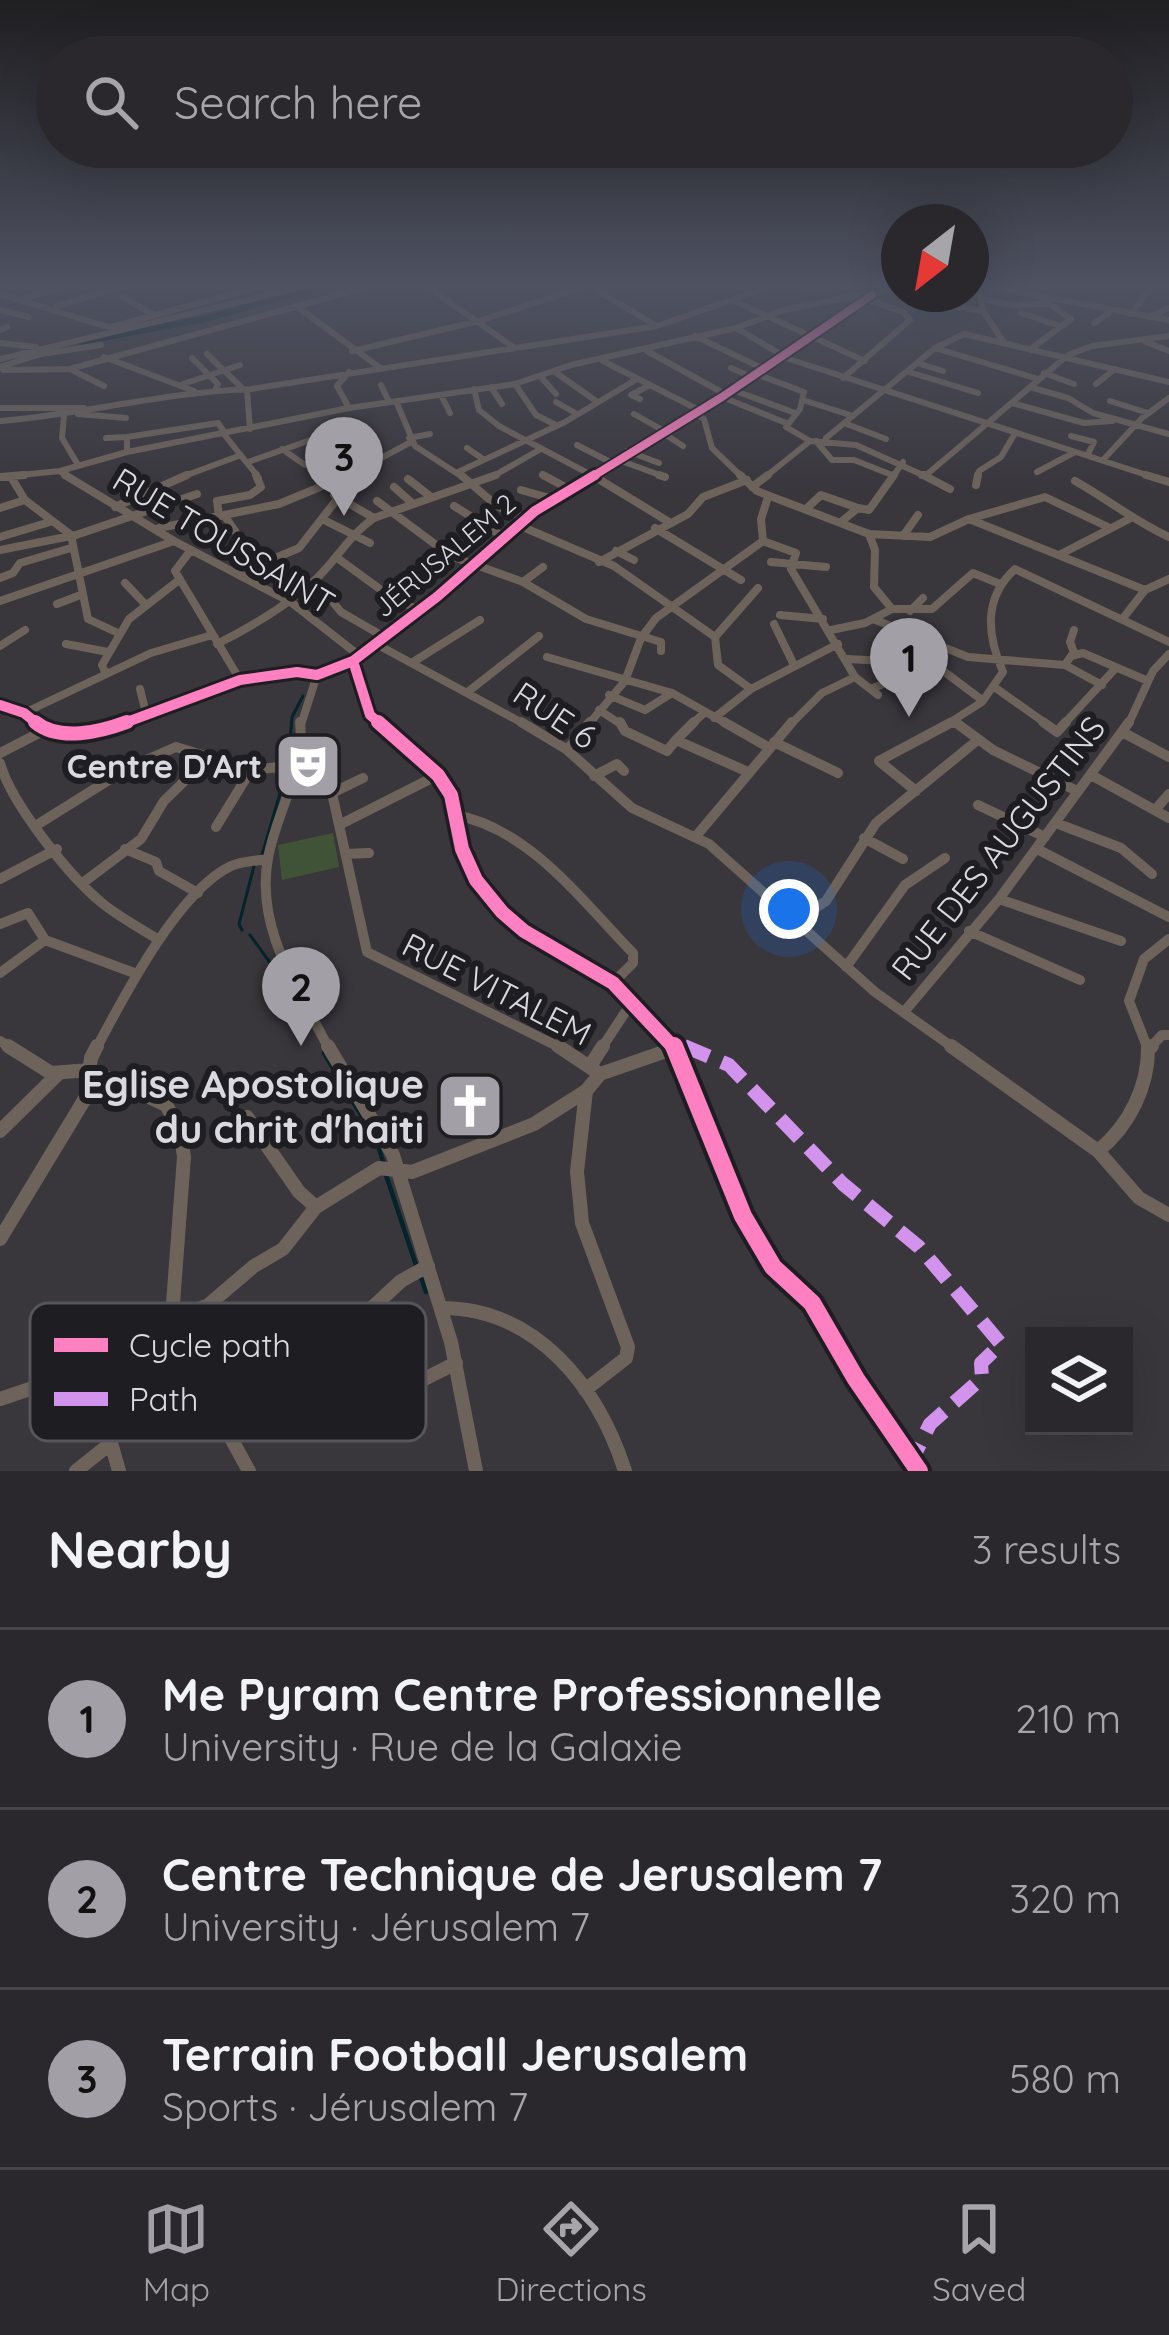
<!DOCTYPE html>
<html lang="en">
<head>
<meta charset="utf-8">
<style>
  :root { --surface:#2b282d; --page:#333035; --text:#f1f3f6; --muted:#a6a6aa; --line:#474449; --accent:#a2a0a6 }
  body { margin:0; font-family:Quicksand,sans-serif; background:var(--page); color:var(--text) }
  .controls { position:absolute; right:36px; bottom:36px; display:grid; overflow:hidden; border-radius:0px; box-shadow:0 12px 48px #0002 }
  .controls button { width:108px; height:108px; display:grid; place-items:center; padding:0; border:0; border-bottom:3px solid var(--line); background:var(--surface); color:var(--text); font:60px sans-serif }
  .compass { position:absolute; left:881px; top:204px; width:108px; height:108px; border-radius:50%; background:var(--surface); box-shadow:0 12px 48px #0002; rotate:211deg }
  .you { position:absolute; left:789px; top:909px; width:42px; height:42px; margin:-30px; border:9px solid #fff; border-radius:50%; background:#1a73e8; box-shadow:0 0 0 18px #1a73e833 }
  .badge { display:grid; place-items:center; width:78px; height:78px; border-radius:50%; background:var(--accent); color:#111; font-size:39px; font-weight:700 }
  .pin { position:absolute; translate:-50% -99px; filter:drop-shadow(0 3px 6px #0008) }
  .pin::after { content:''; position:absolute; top:63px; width:42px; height:36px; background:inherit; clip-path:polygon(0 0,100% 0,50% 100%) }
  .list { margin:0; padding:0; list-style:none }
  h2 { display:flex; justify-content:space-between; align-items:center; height:156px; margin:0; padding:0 48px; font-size:51px }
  h2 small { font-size:39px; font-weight:400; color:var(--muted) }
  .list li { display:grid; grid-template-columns:78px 1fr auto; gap:36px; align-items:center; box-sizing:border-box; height:180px; padding:0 48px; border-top:3px solid var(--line) }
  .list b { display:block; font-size:45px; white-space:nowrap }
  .list p { margin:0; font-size:39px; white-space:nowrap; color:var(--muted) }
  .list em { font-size:39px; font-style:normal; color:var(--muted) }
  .icon { flex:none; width:66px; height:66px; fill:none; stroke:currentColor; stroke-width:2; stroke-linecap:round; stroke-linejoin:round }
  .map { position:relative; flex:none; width:1169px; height:1471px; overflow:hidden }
  .search { position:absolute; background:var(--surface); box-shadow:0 12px 48px #0002; left:36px; right:36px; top:36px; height:132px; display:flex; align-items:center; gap:30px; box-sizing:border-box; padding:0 42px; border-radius:66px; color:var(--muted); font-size:45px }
  .sheet { height:696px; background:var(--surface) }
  nav { display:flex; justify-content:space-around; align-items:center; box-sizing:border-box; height:168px; border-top:3px solid var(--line); background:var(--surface); font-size:33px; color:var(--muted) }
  nav a { display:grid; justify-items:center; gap:6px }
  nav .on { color:var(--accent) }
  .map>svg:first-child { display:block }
</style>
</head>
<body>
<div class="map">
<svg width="1169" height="1471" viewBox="0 0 1169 1471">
  <rect width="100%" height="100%" fill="#39363c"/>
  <path fill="#415336" d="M333 833 339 867 282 880 278 845Z"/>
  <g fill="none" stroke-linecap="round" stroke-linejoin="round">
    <path stroke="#05232a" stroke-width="3" d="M656 441 747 385
      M288 763 292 717 303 696
      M262 855 286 773
      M242 930 239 924 255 862
      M250 935 295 997"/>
    <path stroke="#05232a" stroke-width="4.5" d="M324 1053 377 1142 384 1165
      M386 1175 417 1268
      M421 1277 426 1292"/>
    <path stroke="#05232a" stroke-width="6" d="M81 342 205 319 318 287"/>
    <path stroke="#6d635b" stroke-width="6" d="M428 287 513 347
      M591 287 657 326
      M776 287 830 289
      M978 287 983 311 1003 341
      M990 287 1169 320
      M0 294 115 329
      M929 294 927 302 983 311
      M122 297 154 315
      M25 298 64 287
      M981 299 1012 305 1049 304
      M734 301 865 361
      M57 306 122 287
      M296 306 379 367
      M0 310 29 317
      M1021 313 1060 326
      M1131 314 1149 290 1157 287
      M1149 317 1169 308
      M1094 323 1108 314 1105 309
      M111 327 259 287
      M736 328 789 359 1156 478
      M0 330 7 327
      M695 336 764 369
      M1146 342 1169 351
      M0 343 36 347
      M935 348 1038 379
      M1032 348 1071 319 1044 300
      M352 351 479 321 584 287
      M647 351 725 394
      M207 354 241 387
      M104 357 194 391
      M192 358 218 384 215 391
      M0 359 302 287
      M603 361 699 410
      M920 364 943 371
      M0 367 41 354 101 345
      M731 368 752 377
      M70 369 104 386
      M3 370 70 369 367 287
      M349 372 337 386 349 408
      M555 372 596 401
      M909 372 978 393
      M1044 373 1074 384
      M756 374 804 392 800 409 786 427 810 441
      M541 377 556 394
      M843 378 910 320 903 312 868 300
      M183 384 240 365
      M515 384 536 415 556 425
      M1096 384 1115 369
      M381 385 389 402
      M491 387 502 404
      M1030 387 1068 398 1093 413 1169 434
      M474 389 479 410 499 426 597 478
      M247 390 250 429
      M733 390 795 413
      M441 395 450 413
      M722 397 786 423
      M640 399 631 395 650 385
      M803 400 853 416
      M396 401 415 446 464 478
      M1110 401 1148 413
      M556 402 577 414
      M1012 403 1084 423 1112 421
      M0 408H84
      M695 413 704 419 712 448 743 478
      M78 414 126 418
      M634 414 666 432
      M64 416 62 438 78 465
      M0 421C84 414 166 392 251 389L657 326 769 287
      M844 423 886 439
      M339 429 351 472
      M223 433 259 478
      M663 433 683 446
      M1071 436 1094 442 1088 454
      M106 438 127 437
      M409 438 430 434
      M826 438 935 348 964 334 1169 382
      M810 441 856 445 925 476 1068 355 1092 346 1169 336
      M816 441 832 460H854L892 475
      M577 445 610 462
      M467 448 483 459
      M282 449 305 465
      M627 451 659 463
      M127 452V437L218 423 225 433
      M616 459 665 477
      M1103 460 1142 418 1169 398
      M248 462 339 430
      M61 472 70 478
      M458 472 565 422 637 379
      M1037 472 1075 452
      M543 475 548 478
      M0 477 60 471 127 452 349 408 515 384 571 365 736 328 784 310 899 287
      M179 478 241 455
      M344 478 411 442
      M490 478 539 450
      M590 478 722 397 872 295
      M764 478 810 441
      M892 478 903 462
      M978 478 979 471 1001 457 1014 435"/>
    <path stroke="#6d635b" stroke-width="8" d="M65 475 174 541 292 603 361 657
      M461 475 497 506 525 519
      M543 475 569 489
      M592 475 669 522
      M659 475 665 477
      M740 475 757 491 869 534 930 537 969 519 1045 497 1108 527
      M922 475H927
      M1146 475 1169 482
      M925 476 950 489
      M0 477 24 475
      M11 477 25 500 71 535 88 619 118 633
      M408 479 431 497
      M1075 481C1109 500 1134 521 1169 537
      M976 485 978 475
      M394 487 412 503
      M752 487 768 475
      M521 490 553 499
      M334 495 374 518
      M377 501 451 556 523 582 586 619 661 642V651
      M454 506 504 537
      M115 507 187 475
      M0 508 25 500
      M806 509 821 495 858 508
      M224 515 244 544
      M219 516 217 501 250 495 261 487 256 475
      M322 519 370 543
      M969 519 1145 590
      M841 522 858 508 869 510 894 475
      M518 525 614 566 715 637 718 665 751 689
      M159 528 279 504 349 475
      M655 528 741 580
      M903 536 918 515
      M0 537 50 522
      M763 541 796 553 791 569 855 677 822 693 790 725
      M0 550 76 535 197 494
      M191 550 175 571 240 680
      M616 551 634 560
      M1059 555 1129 519
      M336 557 388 595 418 610
      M599 562 688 514 703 497 747 480
      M771 562 826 567
      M238 574 299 548 338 498
      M0 578 13 573 20 563 71 548
      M315 580 341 612 386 638
      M523 582 543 567
      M125 583 146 605
      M0 601 174 541
      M57 604 83 594
      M892 609H932L973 573 1000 584
      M910 611 923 598
      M780 615 823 619
      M1124 617 1145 590 1169 579
      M873 619 968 657 1065 665 1071 656 1083 653 1148 681
      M774 624 794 665
      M831 630 865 623 892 609 874 587 875 550 869 534
      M1074 630 1070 642 1075 655
      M715 637 758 588
      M66 644 108 652
      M217 644C251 627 286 606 314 581 336 561 349 535 374 518L496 475
      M378 645 526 725
      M0 646 25 630
      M547 657 672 693 729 725
      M847 659 888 661
      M353 661 370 715 382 725
      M413 662 480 620
      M1065 665 1102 685
      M938 667 982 700
      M106 674 102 665 129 619 179 580
      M855 677 878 695
      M873 688 898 678
      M140 689 147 717
      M997 689 1048 725
      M469 691 539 636
      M609 695 645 710 672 693
      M0 705 24 713 39 725
      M599 710 622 725
      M24 713 151 653 212 635
      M714 718 751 689 838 644
      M954 721 958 725
      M119 725 240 680 297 672 317 675 353 661 438 596 535 511 595 475
      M301 725 317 675
      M588 725 625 681 641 638 656 618 763 541 761 519 768 497
      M691 725 704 713
      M946 725 982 702 1003 672C987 635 983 598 1015 569L1169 642
      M1063 725 1114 670
      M1128 725 1153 671 1169 654"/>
    <path stroke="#6d635b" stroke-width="10" d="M35 722C59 742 100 732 127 722
      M300 722C305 771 277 810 268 858 255 929 298 988 329 1049
      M378 722 438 775 451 795 462 849 476 880 502 912 524 931 613 983 675 1049
      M521 722 566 749 632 808 709 844 875 992 955 1049
      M620 722 625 731 667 751 676 740
      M694 722 676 740 748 772
      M724 722 768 747
      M955 722 993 750 1077 791
      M1043 722 1057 732 1066 722
      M1124 733 1169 757
      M774 742 838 773
      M303 750 332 793 367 952 563 1049
      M567 750 590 722
      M0 753 45 730
      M0 763C11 803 69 876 102 903 119 917 140 928 159 940
      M1091 775 1169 818
      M594 776 617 764 624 771
      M916 791 879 761 952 722
      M332 793 363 778
      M978 805 1045 837
      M1155 810 1169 794
      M455 815C529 828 583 902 633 953V963L613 983
      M40 823 128 768 176 747 251 770 298 765
      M1056 823 1121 848 1152 874
      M339 825 438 775
      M216 827 251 770
      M697 835 792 722
      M864 838 903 859
      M125 849 156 862 159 871 198 893
      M1037 849 1169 917
      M346 854 369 853
      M0 879 57 849
      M84 882 141 839 164 801 209 757
      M999 899 1121 941
      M797 920 826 901 876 823 974 743
      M0 924 28 913 45 940
      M969 931 1080 980
      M846 967 905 885 945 858
      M0 973 45 940 137 974
      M904 1012 999 899 1129 722
      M0 1041 13 1049
      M96 1049C123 998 178 891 231 866 242 861 256 861 268 859
      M601 1049 632 1002
      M1148 1049 1129 1001 1144 959 1169 939
      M1149 1049 1162 1035H1169"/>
    <path stroke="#6d635b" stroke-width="14" d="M8 1046 51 1073 90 1070 166 1105 180 1129 184 1157 172 1317
      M328 1046 393 1155 451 1342 476 1471
      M558 1046 600 1074
      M674 1046 743 1216 773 1267 812 1303 856 1379 919 1471
      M951 1046 1098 1151 1139 1198 1169 1215
      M1148 1050 1152 1046
      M590 1066 603 1046
      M247 1117 299 1192 316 1207
      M0 1131 58 1074
      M1098 1151C1129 1126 1149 1086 1148 1046
      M0 1239 86 1097 91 1058 97 1046
      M207 1306 215 1409 249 1471
      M441 1308C537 1308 598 1387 625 1471
      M335 1342 401 1281 428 1266
      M90 1369 119 1471
      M585 1390 626 1358 628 1347 582 1223 577 1172 586 1091
      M0 1399 90 1369 161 1321 207 1306 254 1266 283 1249 316 1207 379 1168 412 1172 534 1124 586 1091 600 1074 675 1048
      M340 1435 373 1405 456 1363
      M76 1471 111 1443"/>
    <path stroke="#d193ec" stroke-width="10" stroke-dasharray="21 10" stroke-linecap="butt" d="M672 1041 691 1049"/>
    <path stroke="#d193ec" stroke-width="14" stroke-dasharray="27 14" stroke-linecap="butt" d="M684 1046 729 1065 843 1184 919 1247 1001 1344 981 1363 982 1378 930 1424 911 1462"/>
    <defs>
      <path id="cycleway-far3" d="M590 478 722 397 872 295"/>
      <path id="cycleway-far2" d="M353 661 370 715 382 725
        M0 705 24 713 39 725
        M119 725 240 680 297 672 317 675 353 661 438 596 535 511 595 475"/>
      <path id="cycleway-far1" d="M35 722C59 742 100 732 127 722
        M378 722 438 775 451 795 462 849 476 880 502 912 524 931 613 983 675 1049"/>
      <path id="cycleway" d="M674 1046 743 1216 773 1267 812 1303 856 1379 919 1471"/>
    </defs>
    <use href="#cycleway-far3" stroke="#1e1d21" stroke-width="12"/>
    <use href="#cycleway-far2" stroke="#1e1d21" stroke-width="16"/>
    <use href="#cycleway-far1" stroke="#1e1d21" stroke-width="21"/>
    <use href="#cycleway" stroke="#1e1d21" stroke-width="26"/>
    <use href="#cycleway-far3" stroke="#ff80c0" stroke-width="8"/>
    <use href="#cycleway-far2" stroke="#ff80c0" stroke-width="10"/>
    <use href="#cycleway-far1" stroke="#ff80c0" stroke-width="14"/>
    <use href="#cycleway" stroke="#ff80c0" stroke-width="18"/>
  </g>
  <linearGradient id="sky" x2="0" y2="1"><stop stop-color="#1f1e21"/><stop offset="0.58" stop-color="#4e5261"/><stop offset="1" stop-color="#4e5261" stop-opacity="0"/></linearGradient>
  <rect width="1169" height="493" fill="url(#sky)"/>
  <defs>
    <symbol id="theatre-square" viewBox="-11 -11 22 22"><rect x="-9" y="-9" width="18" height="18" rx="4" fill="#a2a0a6" stroke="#1e1d21"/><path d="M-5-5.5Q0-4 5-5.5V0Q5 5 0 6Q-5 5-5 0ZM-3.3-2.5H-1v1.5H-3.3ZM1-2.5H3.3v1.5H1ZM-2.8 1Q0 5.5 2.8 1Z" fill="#fff"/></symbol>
    <symbol id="church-square" viewBox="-11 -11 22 22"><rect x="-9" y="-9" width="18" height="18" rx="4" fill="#a2a0a6" stroke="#1e1d21"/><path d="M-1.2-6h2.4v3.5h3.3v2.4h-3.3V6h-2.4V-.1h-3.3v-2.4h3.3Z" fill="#fff"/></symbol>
  </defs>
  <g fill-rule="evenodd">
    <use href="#theatre-square" x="270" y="728" width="76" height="76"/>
    <use href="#church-square" x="432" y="1068" width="76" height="76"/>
  </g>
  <g text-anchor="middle" stroke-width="12" stroke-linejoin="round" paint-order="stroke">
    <g font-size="27" fill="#dad9df" stroke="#1e1d21">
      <text transform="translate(445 556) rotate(-40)" y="9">JÉRUSALEM 2</text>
    </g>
    <g font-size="33" fill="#dad9df" stroke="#1e1d21">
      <text transform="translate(224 541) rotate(31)" y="12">RUE TOUSSAINT</text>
      <text transform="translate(555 715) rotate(34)" y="12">RUE 6</text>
      <text transform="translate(998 848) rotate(-52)" y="12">RUE DES AUGUSTINS</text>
      <text transform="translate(497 989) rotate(27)" y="12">RUE VITALEM</text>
    </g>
    <g font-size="33" font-weight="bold" fill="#dad9df" stroke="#1e1d21" text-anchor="end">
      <text x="262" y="778">Centre D'Art</text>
    </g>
    <g font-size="39" font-weight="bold" fill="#dad9df" stroke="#1e1d21" text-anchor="end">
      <text x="424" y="1098">Eglise Apostolique<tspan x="424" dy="45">du chrit d'haiti</tspan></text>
    </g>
  </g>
  <rect x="30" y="1303" width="396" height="138" rx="18" fill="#1e1d21" stroke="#56555a" stroke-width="3"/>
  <rect x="54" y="1338" width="54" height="14" fill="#ff80c0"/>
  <rect x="54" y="1392" width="54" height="14" fill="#d193ec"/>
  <g font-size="33" fill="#dad9df">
    <text x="129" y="1357">Cycle path</text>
    <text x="129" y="1411">Path</text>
  </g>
</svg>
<div class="controls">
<button><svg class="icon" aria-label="layers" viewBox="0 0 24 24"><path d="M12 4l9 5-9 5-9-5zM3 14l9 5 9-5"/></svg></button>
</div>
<svg class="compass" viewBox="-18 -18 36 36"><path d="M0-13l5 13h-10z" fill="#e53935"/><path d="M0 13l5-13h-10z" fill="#a6a6aa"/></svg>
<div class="you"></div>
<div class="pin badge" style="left:909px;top:717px">1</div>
<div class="pin badge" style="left:301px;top:1046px">2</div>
<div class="pin badge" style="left:344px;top:516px">3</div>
<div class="search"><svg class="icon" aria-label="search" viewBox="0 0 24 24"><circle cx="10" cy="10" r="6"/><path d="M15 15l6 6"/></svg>Search here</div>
</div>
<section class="sheet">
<h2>Nearby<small>3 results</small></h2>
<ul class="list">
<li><span class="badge">1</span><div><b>Me Pyram Centre Professionnelle</b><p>University · Rue de la Galaxie</p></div><em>210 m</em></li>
<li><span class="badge">2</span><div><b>Centre Technique de Jerusalem 7</b><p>University · Jérusalem 7</p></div><em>320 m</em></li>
<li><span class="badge">3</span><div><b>Terrain Football Jerusalem</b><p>Sports · Jérusalem 7</p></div><em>580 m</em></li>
</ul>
</section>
<nav>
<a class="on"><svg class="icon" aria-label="map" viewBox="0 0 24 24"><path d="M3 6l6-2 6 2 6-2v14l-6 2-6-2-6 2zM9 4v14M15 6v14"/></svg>Map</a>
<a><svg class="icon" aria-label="directions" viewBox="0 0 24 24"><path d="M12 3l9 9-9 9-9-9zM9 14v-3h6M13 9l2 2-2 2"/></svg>Directions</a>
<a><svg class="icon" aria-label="saved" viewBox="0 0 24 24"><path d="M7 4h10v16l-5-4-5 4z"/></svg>Saved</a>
</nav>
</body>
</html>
